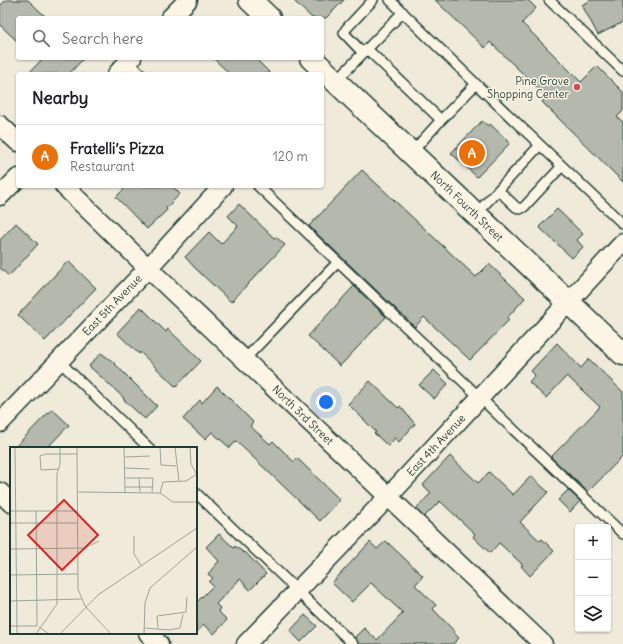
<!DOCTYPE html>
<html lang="en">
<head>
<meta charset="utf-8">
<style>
  :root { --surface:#fff; --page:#f6f6f6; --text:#202124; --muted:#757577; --line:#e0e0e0; --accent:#ea580c }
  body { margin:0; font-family:Delius,sans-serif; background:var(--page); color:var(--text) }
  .controls { position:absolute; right:12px; bottom:12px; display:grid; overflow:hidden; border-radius:4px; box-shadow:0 1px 3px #0004 }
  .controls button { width:36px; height:36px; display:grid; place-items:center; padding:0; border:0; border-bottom:1px solid var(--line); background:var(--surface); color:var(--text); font:20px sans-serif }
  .you { position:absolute; left:326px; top:402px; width:14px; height:14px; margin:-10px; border:3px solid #fff; border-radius:50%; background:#1a73e8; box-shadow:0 0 0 6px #1a73e833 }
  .badge { display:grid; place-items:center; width:26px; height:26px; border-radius:50%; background:var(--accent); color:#fff; font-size:13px; font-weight:700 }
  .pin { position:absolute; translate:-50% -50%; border:2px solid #fff; box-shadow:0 1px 4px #0006 }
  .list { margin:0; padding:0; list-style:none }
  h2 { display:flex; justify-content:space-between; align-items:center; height:52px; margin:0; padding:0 16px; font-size:17px }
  h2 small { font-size:13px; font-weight:400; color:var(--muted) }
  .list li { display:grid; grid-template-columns:26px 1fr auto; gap:12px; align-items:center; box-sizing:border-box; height:64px; padding:0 16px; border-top:1px solid var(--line) }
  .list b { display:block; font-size:15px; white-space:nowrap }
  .list p { margin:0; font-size:13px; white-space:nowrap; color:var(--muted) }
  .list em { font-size:13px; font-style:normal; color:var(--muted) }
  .icon { flex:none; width:22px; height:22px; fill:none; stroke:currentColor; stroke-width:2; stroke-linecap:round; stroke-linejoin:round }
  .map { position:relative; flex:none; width:623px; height:644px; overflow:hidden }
  .search { position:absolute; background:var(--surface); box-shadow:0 1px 3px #0004; left:16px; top:16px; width:308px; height:44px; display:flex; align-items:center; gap:10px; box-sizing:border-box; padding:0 14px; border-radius:4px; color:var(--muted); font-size:15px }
  .panel { position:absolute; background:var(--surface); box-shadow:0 1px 3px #0004; left:16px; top:72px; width:308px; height:116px; border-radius:4px }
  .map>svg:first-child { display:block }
</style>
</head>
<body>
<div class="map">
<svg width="623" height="644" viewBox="0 0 623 644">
  <rect width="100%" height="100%" fill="#efeada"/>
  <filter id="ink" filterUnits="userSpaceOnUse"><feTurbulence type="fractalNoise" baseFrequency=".025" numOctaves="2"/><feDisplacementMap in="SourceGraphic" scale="8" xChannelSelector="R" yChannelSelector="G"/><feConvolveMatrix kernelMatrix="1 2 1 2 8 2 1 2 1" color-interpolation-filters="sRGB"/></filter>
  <g filter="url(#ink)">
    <path fill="#b5b9ad" stroke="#1f3d34" d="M6 0H28L47 18H18V42L0 25V6Z
      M293 0H344L326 18H312Z
      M435 0H528L536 8 522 23 581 82 597 66 623 92V111L617 117 623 122V182L542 102 547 97 490 42 485 48Z
      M591 0H623V22L598 35 582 5Z
      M43 58H84L69 74H28Z
      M213 58H255L271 74H230Z
      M482 121 488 126 490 124 510 143 477 177 451 153Z
      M362 170 476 277 489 264 525 298 507 318 509 320 470 360 424 317 415 327 309 226Z
      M127 186H172L180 194 166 208 167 210 147 229 116 197Z
      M239 204 274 238 276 237 285 245 231 302 195 268 185 257 209 232 221 244 238 226 228 216Z
      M557 209 583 234 577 240 583 247 572 258 539 227Z
      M16 223 38 244 9 276 0 268V240Z
      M68 261 96 288 45 341 18 315Z
      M354 286 386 317 340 366 308 336Z
      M141 307 166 332 168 329 201 361 176 387 140 352 139 354 117 333Z
      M557 343 581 368 589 359 623 392V456L588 492 551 457 600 407 567 376 546 398 529 382 535 375 531 371Z
      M101 353 112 361 157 406 145 419 123 399 124 398 89 366Z
      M434 370 448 384 434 399 419 385Z
      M370 381 398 408 400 406 415 424 399 442 395 438 388 446 374 433 376 432 348 404Z
      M217 386 253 422 250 426 270 444 273 441 294 462 297 458 340 500 320 521 236 441 230 448 212 432 205 439 183 419 200 400 202 403Z
      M52 409 69 425 47 448H14Z
      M450 456 478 483 489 472 513 495 531 476 548 492 520 522 540 541 542 539 554 551 530 576 521 566 523 565 499 543 490 553 473 537 475 534 440 501 424 517 416 509 431 493 423 485Z
      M568 490 580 501 570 512 558 500Z
      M219 534 234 548 235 546 244 553 245 552 266 574 250 590 240 579 216 604 220 608 218 611 227 620 214 634 204 625 196 633V603L213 586 209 582 213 578 208 574 219 561 206 547Z
      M386 541 423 576 415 585 436 605 433 609 455 632 454 633 459 638 453 644H359L355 637 364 628 377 640 403 613 371 583 352 602 332 583 370 542 377 549Z
      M305 615 317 626 301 642 290 631Z"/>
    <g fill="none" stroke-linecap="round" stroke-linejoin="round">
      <defs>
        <path id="service" d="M390 0 476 84 623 224
          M549 0 623 71
          M367 49 403 12
          M363 53 344 33 346 29 373 0
          M129 62 141 74
          M335 82 367 49 441 120 411 153
          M441 120 476 84
          M258 186 623 534
          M498 190 516 207 520 209 524 207 562 166
          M475 215 540 145
          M244 360 338 262
          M59 361 149 448
          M196 493 353 644"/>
        <path id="minor" d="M170 18 188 0
          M117 74 132 58
          M0 125 18 142
          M64 186 148 268 543 644
          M0 196 18 178
          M0 423 148 268 223 186
          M0 492 11 503
          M148 633 159 644
          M246 644 388 497 623 243"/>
        <path id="secondary" d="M250 0 269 18
          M311 58 623 354"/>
      </defs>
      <use href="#service" stroke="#1f3d34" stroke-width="12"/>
      <use href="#minor" stroke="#1f3d34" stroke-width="21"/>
      <use href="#secondary" stroke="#1f3d34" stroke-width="25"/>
      <use href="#service" stroke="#fcf5e5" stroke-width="9"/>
      <use href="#minor" stroke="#fcf5e5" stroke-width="18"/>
      <use href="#secondary" stroke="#fcf5e5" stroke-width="22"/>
    </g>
  </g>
  <circle fill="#d1495b" stroke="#fcf5e5" stroke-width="1.5" cx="577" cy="87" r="4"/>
  <g text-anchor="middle" stroke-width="3" stroke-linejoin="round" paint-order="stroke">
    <g font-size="11" fill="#1f3d34" stroke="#fcf5e5" text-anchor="end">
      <text x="569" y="85">Pine Grove<tspan x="569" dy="13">Shopping Center</tspan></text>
    </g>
    <g font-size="11" fill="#1f3d34" stroke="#fcf5e5">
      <text transform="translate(467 206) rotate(44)" y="4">North Fourth Street</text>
      <text transform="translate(112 305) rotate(-46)" y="4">East 5th Avenue</text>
      <text transform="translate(303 415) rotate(44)" y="4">North 3rd Street</text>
      <text transform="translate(436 445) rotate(-47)" y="4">East 4th Avenue</text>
    </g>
  </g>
  <g transform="translate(10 447)">
    <rect width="187" height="187" fill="#efeada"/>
    <path fill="none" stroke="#9ca598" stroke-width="1" d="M5 0 7 187M67 0 68 142 75 159M114 0 115 45M150 0 151 18 166 19M165 0 169 34M180 0 181 17 187 28M35 7 30 9 31 23 49 22M35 7H67M115 10 140 9M115 21 140 22M115 31H143L142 45M129 31 130 45M115 40H143M68 45 150 46M150 46 153 35 176 34 187 27M150 46 163 55H187M0 64H67M26 64 27 179M0 76H68M124 89V107L131 118M0 102 75 101 89 94M0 128 68 127M0 154 71 152M75 159 101 187M0 179H27M29 180 39 187M135 181 159 183 170 181 173 167M148 181 147 169 176 165 177 150M26 187 47 157V27L50 17V0M50 187 88 148 187 81M134 187 135 156 140 141 187 100"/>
    <path fill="#d62828" fill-opacity="0.15" stroke="#d62828" stroke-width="2" d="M54 53 88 88 52 123 18 88Z"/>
    <rect width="187" height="187" fill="none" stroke="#1f3d34" stroke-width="2"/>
  </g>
</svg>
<div class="controls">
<button>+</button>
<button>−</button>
<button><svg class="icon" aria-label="layers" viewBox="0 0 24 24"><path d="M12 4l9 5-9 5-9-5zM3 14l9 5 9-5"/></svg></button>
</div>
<div class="you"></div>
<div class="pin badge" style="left:472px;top:153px;background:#e8710a">A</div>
<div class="search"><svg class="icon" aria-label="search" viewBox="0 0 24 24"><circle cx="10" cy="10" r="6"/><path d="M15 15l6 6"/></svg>Search here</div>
<section class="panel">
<h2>Nearby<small></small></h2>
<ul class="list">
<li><span class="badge" style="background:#e8710a">A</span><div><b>Fratelli’s Pizza</b><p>Restaurant</p></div><em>120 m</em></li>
</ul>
</section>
</div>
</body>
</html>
